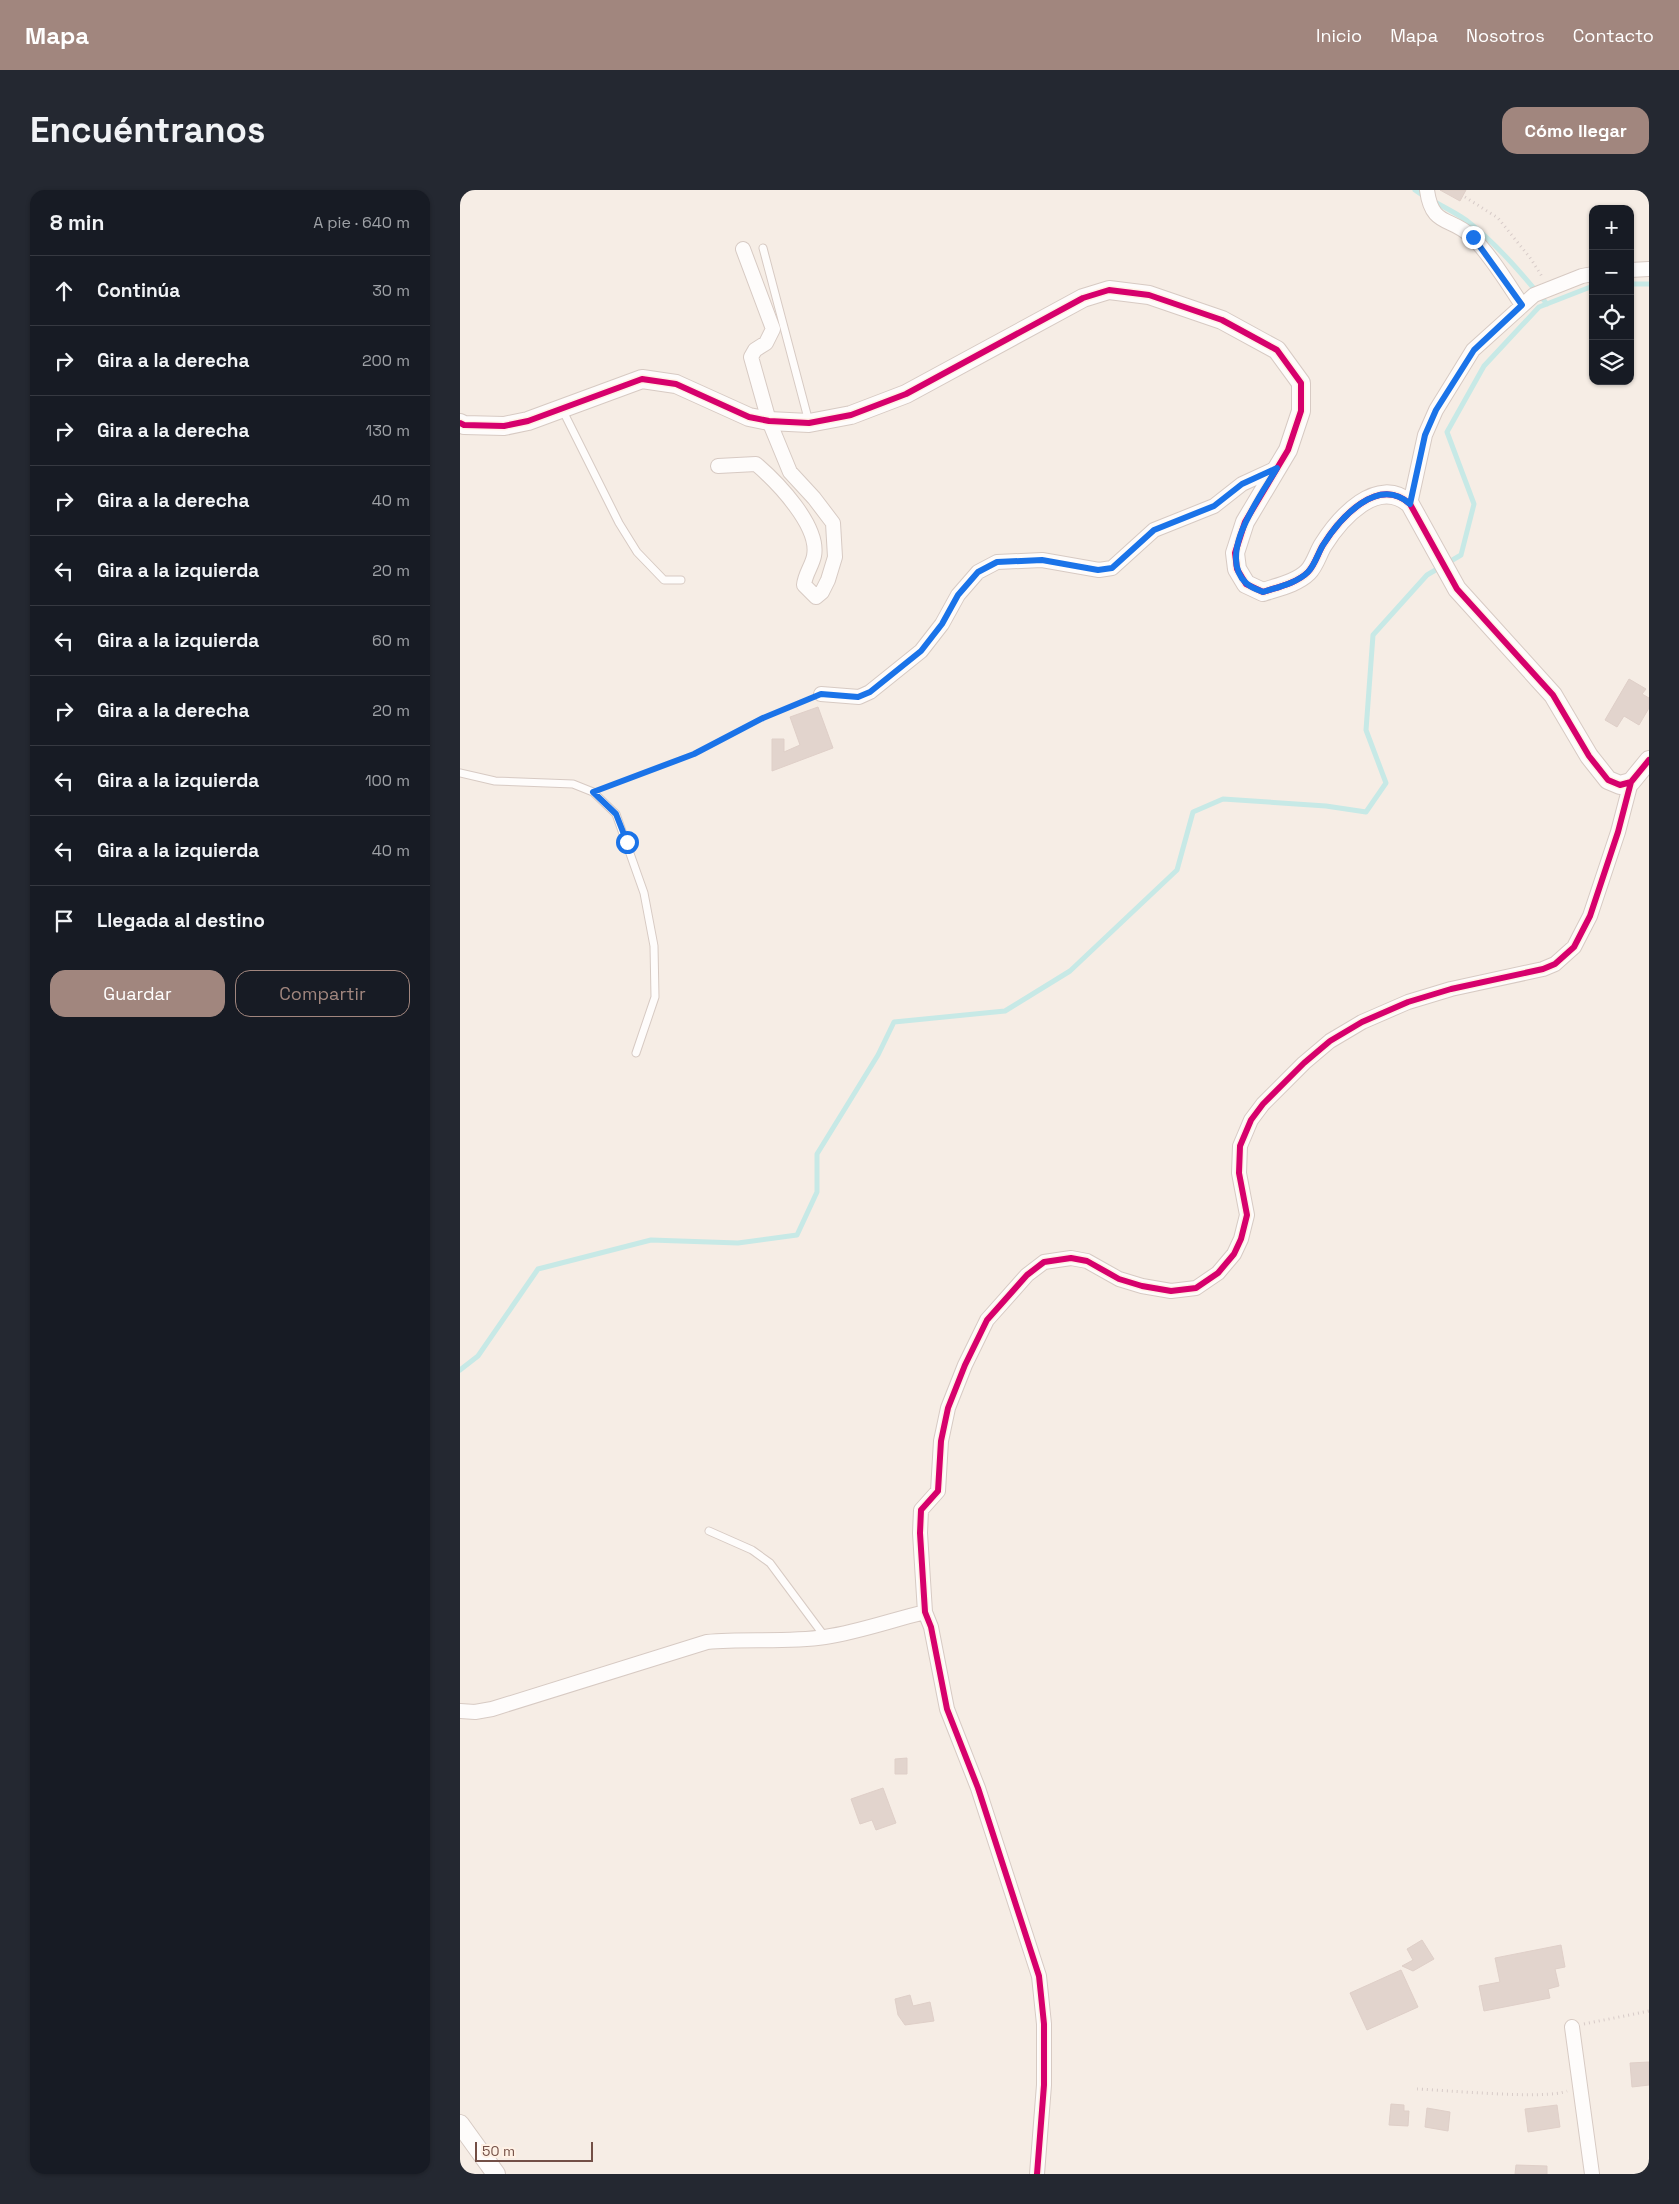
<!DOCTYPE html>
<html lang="es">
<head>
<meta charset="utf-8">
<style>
  :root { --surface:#171b24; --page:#242831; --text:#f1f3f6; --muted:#9ea1a6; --line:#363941; --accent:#a1867e }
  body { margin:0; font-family:"Space Grotesk",sans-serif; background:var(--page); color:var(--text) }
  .controls { position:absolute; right:15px; top:15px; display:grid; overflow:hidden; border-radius:10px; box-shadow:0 1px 4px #0004 }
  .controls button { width:45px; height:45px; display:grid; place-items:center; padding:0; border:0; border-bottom:1px solid var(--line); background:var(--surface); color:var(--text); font:25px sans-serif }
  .scale { position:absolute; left:15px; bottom:12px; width:118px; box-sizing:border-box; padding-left:5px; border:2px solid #734f46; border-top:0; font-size:14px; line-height:18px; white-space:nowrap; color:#734f46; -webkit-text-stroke:4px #fff1e5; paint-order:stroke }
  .stop { position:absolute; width:15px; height:15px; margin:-11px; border:4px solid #1a73e8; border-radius:50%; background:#fff }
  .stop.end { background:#1a73e8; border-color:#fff; box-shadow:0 1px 5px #0008 }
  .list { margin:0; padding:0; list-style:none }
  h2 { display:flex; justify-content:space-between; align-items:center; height:65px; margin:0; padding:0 20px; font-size:21px }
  h2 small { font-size:16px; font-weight:400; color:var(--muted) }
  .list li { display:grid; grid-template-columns:32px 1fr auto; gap:15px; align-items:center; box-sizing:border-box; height:70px; padding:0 20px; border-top:1px solid var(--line) }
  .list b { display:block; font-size:19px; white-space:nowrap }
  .list em { font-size:16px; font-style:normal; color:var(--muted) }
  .actions { display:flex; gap:10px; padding:15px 20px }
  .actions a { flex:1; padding:11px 0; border:1px solid var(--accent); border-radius:15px; text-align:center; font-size:18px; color:var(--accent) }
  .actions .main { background:var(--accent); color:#fff }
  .icon { flex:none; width:28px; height:28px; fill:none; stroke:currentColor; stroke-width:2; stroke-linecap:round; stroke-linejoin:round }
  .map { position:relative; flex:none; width:1189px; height:1984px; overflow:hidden; border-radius:15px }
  header { display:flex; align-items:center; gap:30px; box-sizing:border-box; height:70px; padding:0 25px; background:var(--accent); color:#fff }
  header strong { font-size:24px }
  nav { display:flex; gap:28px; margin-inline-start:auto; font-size:18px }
  .intro { display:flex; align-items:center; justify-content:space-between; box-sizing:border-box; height:120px; padding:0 30px }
  h1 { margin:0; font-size:35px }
  .button { padding:12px 22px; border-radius:15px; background:var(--accent); color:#fff; font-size:18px; font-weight:700 }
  main { display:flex; gap:30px; padding:0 30px }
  aside { flex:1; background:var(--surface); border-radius:15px; box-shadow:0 1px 4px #0004 }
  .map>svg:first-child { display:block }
</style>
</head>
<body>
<header>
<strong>Mapa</strong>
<nav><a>Inicio</a><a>Mapa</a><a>Nosotros</a><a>Contacto</a></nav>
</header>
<div class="intro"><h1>Encuéntranos</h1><a class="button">Cómo llegar</a></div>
<main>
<aside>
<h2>8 min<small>A pie · 640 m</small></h2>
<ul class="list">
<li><svg class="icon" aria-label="ahead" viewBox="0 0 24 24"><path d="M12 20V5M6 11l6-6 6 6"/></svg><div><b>Continúa</b></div><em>30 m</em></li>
<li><svg class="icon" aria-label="right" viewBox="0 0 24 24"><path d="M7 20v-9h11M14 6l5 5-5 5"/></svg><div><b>Gira a la derecha</b></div><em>200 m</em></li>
<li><svg class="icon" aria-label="right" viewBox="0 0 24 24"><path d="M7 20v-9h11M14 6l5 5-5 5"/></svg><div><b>Gira a la derecha</b></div><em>130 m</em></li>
<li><svg class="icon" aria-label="right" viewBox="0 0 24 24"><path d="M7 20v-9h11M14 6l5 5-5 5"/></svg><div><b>Gira a la derecha</b></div><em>40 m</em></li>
<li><svg class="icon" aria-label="left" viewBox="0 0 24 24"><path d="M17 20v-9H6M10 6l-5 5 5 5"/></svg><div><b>Gira a la izquierda</b></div><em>20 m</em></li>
<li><svg class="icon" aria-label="left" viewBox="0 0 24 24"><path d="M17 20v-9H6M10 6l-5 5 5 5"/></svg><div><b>Gira a la izquierda</b></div><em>60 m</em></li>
<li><svg class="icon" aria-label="right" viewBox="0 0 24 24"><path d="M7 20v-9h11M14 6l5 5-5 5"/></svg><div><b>Gira a la derecha</b></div><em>20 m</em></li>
<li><svg class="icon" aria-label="left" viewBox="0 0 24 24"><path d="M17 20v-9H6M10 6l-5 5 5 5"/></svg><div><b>Gira a la izquierda</b></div><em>100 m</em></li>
<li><svg class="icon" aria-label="left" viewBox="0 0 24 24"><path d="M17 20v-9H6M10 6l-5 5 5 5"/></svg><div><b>Gira a la izquierda</b></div><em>40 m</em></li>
<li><svg class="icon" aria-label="arrive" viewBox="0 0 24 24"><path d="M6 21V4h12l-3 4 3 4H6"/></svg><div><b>Llegada al destino</b></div></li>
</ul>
<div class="actions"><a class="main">Guardar</a><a>Compartir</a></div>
</aside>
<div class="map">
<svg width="1189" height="1984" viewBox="0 0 1189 1984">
  <rect width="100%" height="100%" fill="#f6ede5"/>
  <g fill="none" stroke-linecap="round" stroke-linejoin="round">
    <path stroke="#c7e9e6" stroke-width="5" d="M955 0 965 7
      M973 11C984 17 996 23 1006 30 1037 54 1062 84 1087 114
      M1170 94H1189
      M0 1180 18 1166 78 1079 191 1050 278 1053 337 1045 357 1002V964L418 865 434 832 545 821 610 781 717 680 733 622 763 609 866 616 906 622 926 593 906 540 913 445 967 385 1001 365 1014 314 987 242 1024 176 1079 117 1133 96"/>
  </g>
  <path fill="#e2d4cd" stroke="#dfcfc8" d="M980 0H1006L1000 11Z
    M1169 489 1186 499 1182 504 1189 508V518L1179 535 1164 526 1157 537 1145 530Z
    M358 517 373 558 312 581V549H324V562L340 555 330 527Z
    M447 1568V1584H435V1569Z
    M423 1598 436 1633 416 1640 412 1630 400 1634 391 1609Z
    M962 1750 974 1769 953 1781 942 1776 953 1770 947 1759Z
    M1101 1755 1105 1777 1095 1779 1099 1796 1088 1799 1090 1808 1024 1821 1019 1796 1040 1792 1035 1768Z
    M941 1780 958 1817 907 1840 890 1803Z
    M450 1805 453 1816 470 1812 474 1831 445 1835 438 1825 435 1809Z
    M1189 1872V1895L1172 1897 1170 1873Z
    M931 1914 944 1915V1921H949L948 1936 929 1935Z
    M1097 1915 1100 1937 1068 1942 1065 1919Z
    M967 1918 990 1922 988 1941 965 1937Z
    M1056 1975 1087 1976V1984H1055Z"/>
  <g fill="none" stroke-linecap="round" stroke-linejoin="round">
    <defs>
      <path id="service" d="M303 58 349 232
        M102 219 159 333 177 362 204 390H221
        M0 583 35 591 113 594 133 602 156 624 184 703 194 756 195 807 176 863
        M249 1341 292 1360 310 1373 365 1447"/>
      <path id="minor" d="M967 0C972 38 991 26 1012 47 1030 64 1048 94 1062 115
        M1170 80 1189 79
        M258 276 296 274C317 292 360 336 354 366 352 376 345 384 344 395L356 407 362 402 368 390 375 367 373 333 354 308 330 282 309 231 291 167 295 160 306 153 313 139 283 59
        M950 314 965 245 976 220 1013 160 1074 105 1122 86 1133 84
        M361 504 399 507 410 502 461 461 482 434 498 405 518 382 537 372 582 370 639 380 652 378 694 340 754 316 782 294 817 278
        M0 1521 15 1522 32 1519 247 1452C286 1448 326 1453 365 1447 399 1442 432 1430 465 1422
        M1112 1837 1132 1984
        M577 1984 584 1895V1834L579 1786 518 1598 487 1519 471 1437 465 1422 460 1343 461 1320 478 1301 481 1251 488 1218 505 1175 527 1130 567 1085 584 1072 611 1068 627 1071 659 1089 682 1096 711 1101 736 1098 758 1083 774 1064 781 1049 787 1025 779 983 780 956 791 930 803 914 844 873 870 851 902 832 948 812 991 799 1083 779 1095 774 1114 757 1130 726 1158 642 1171 592"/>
      <path id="tertiary" d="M0 233 4 235 44 236 68 231 182 189 216 194 289 227 309 231 349 233 391 225 446 204 623 108 649 100 689 105 762 130 817 160 841 193V221L828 260 785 332 775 363 777 379 786 394 803 402C818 397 837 393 848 382 855 375 858 363 863 355 880 328 918 285 950 314L997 399 1093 505 1129 566 1148 590 1160 595 1171 592 1189 570
        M0 1934 36 1984"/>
    </defs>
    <use href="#service" stroke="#d7cac3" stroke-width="9"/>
    <use href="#minor" stroke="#d7cac3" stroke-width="16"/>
    <use href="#tertiary" stroke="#d7cac3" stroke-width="20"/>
    <path stroke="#d7cbc8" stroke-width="3" stroke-dasharray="1 4" stroke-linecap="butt" d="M1005 7 1038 28 1071 69 1083 88
      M144 598 234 564 303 528 348 509
      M1124 1834 1189 1821
      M957 1899C985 1900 1087 1910 1107 1901"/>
    <use href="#service" stroke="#fefcfb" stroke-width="7"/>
    <use href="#minor" stroke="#fefcfb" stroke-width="14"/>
    <use href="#tertiary" stroke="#fefcfb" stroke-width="18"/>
    <defs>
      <path id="cycleway" d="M0 233 4 235 44 236 68 231 182 189 216 194 289 227 309 231 349 233 391 225 446 204 623 108 649 100 689 105 762 130 817 160 841 193V221L828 260 785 332 775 363 777 379 786 394 803 402C818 397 837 393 848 382 855 375 858 363 863 355 880 328 918 285 950 314L997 399 1093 505 1129 566 1148 590 1160 595 1171 592 1189 570
        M577 1984 584 1895V1834L579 1786 518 1598 487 1519 471 1437 465 1422 460 1343 461 1320 478 1301 481 1251 488 1218 505 1175 527 1130 567 1085 584 1072 611 1068 627 1071 659 1089 682 1096 711 1101 736 1098 758 1083 774 1064 781 1049 787 1025 779 983 780 956 791 930 803 914 844 873 870 851 902 832 948 812 991 799 1083 779 1095 774 1114 757 1130 726 1158 642 1171 592"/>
    </defs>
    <use href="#cycleway" stroke="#fff1e5" stroke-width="9"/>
    <use href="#cycleway" stroke="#d6006c" stroke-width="6"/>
  </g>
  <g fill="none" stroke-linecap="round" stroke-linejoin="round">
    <path stroke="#1a73e8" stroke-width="6" d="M167 652 156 624 133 602 234 564 303 528 361 504 398 507 410 502 461 461 482 434 498 405 518 382 537 372 582 370 638 380 652 378 694 340 754 316 782 294 817 278C801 306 756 364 786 393 790 397 798 400 803 402 818 397 837 393 848 382 855 375 858 363 863 355 880 328 918 285 950 314L965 245 976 220 1014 160 1062 115 1013 47"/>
  </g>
</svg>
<div class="controls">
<button>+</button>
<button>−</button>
<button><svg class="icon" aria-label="locate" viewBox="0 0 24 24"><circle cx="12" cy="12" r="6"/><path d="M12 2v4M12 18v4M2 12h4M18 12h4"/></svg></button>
<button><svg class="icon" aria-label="layers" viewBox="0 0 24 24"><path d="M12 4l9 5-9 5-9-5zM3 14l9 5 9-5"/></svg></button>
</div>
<div class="scale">50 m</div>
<div class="stop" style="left:167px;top:652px"></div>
<div class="stop end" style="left:1013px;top:47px"></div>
</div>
</main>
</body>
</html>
